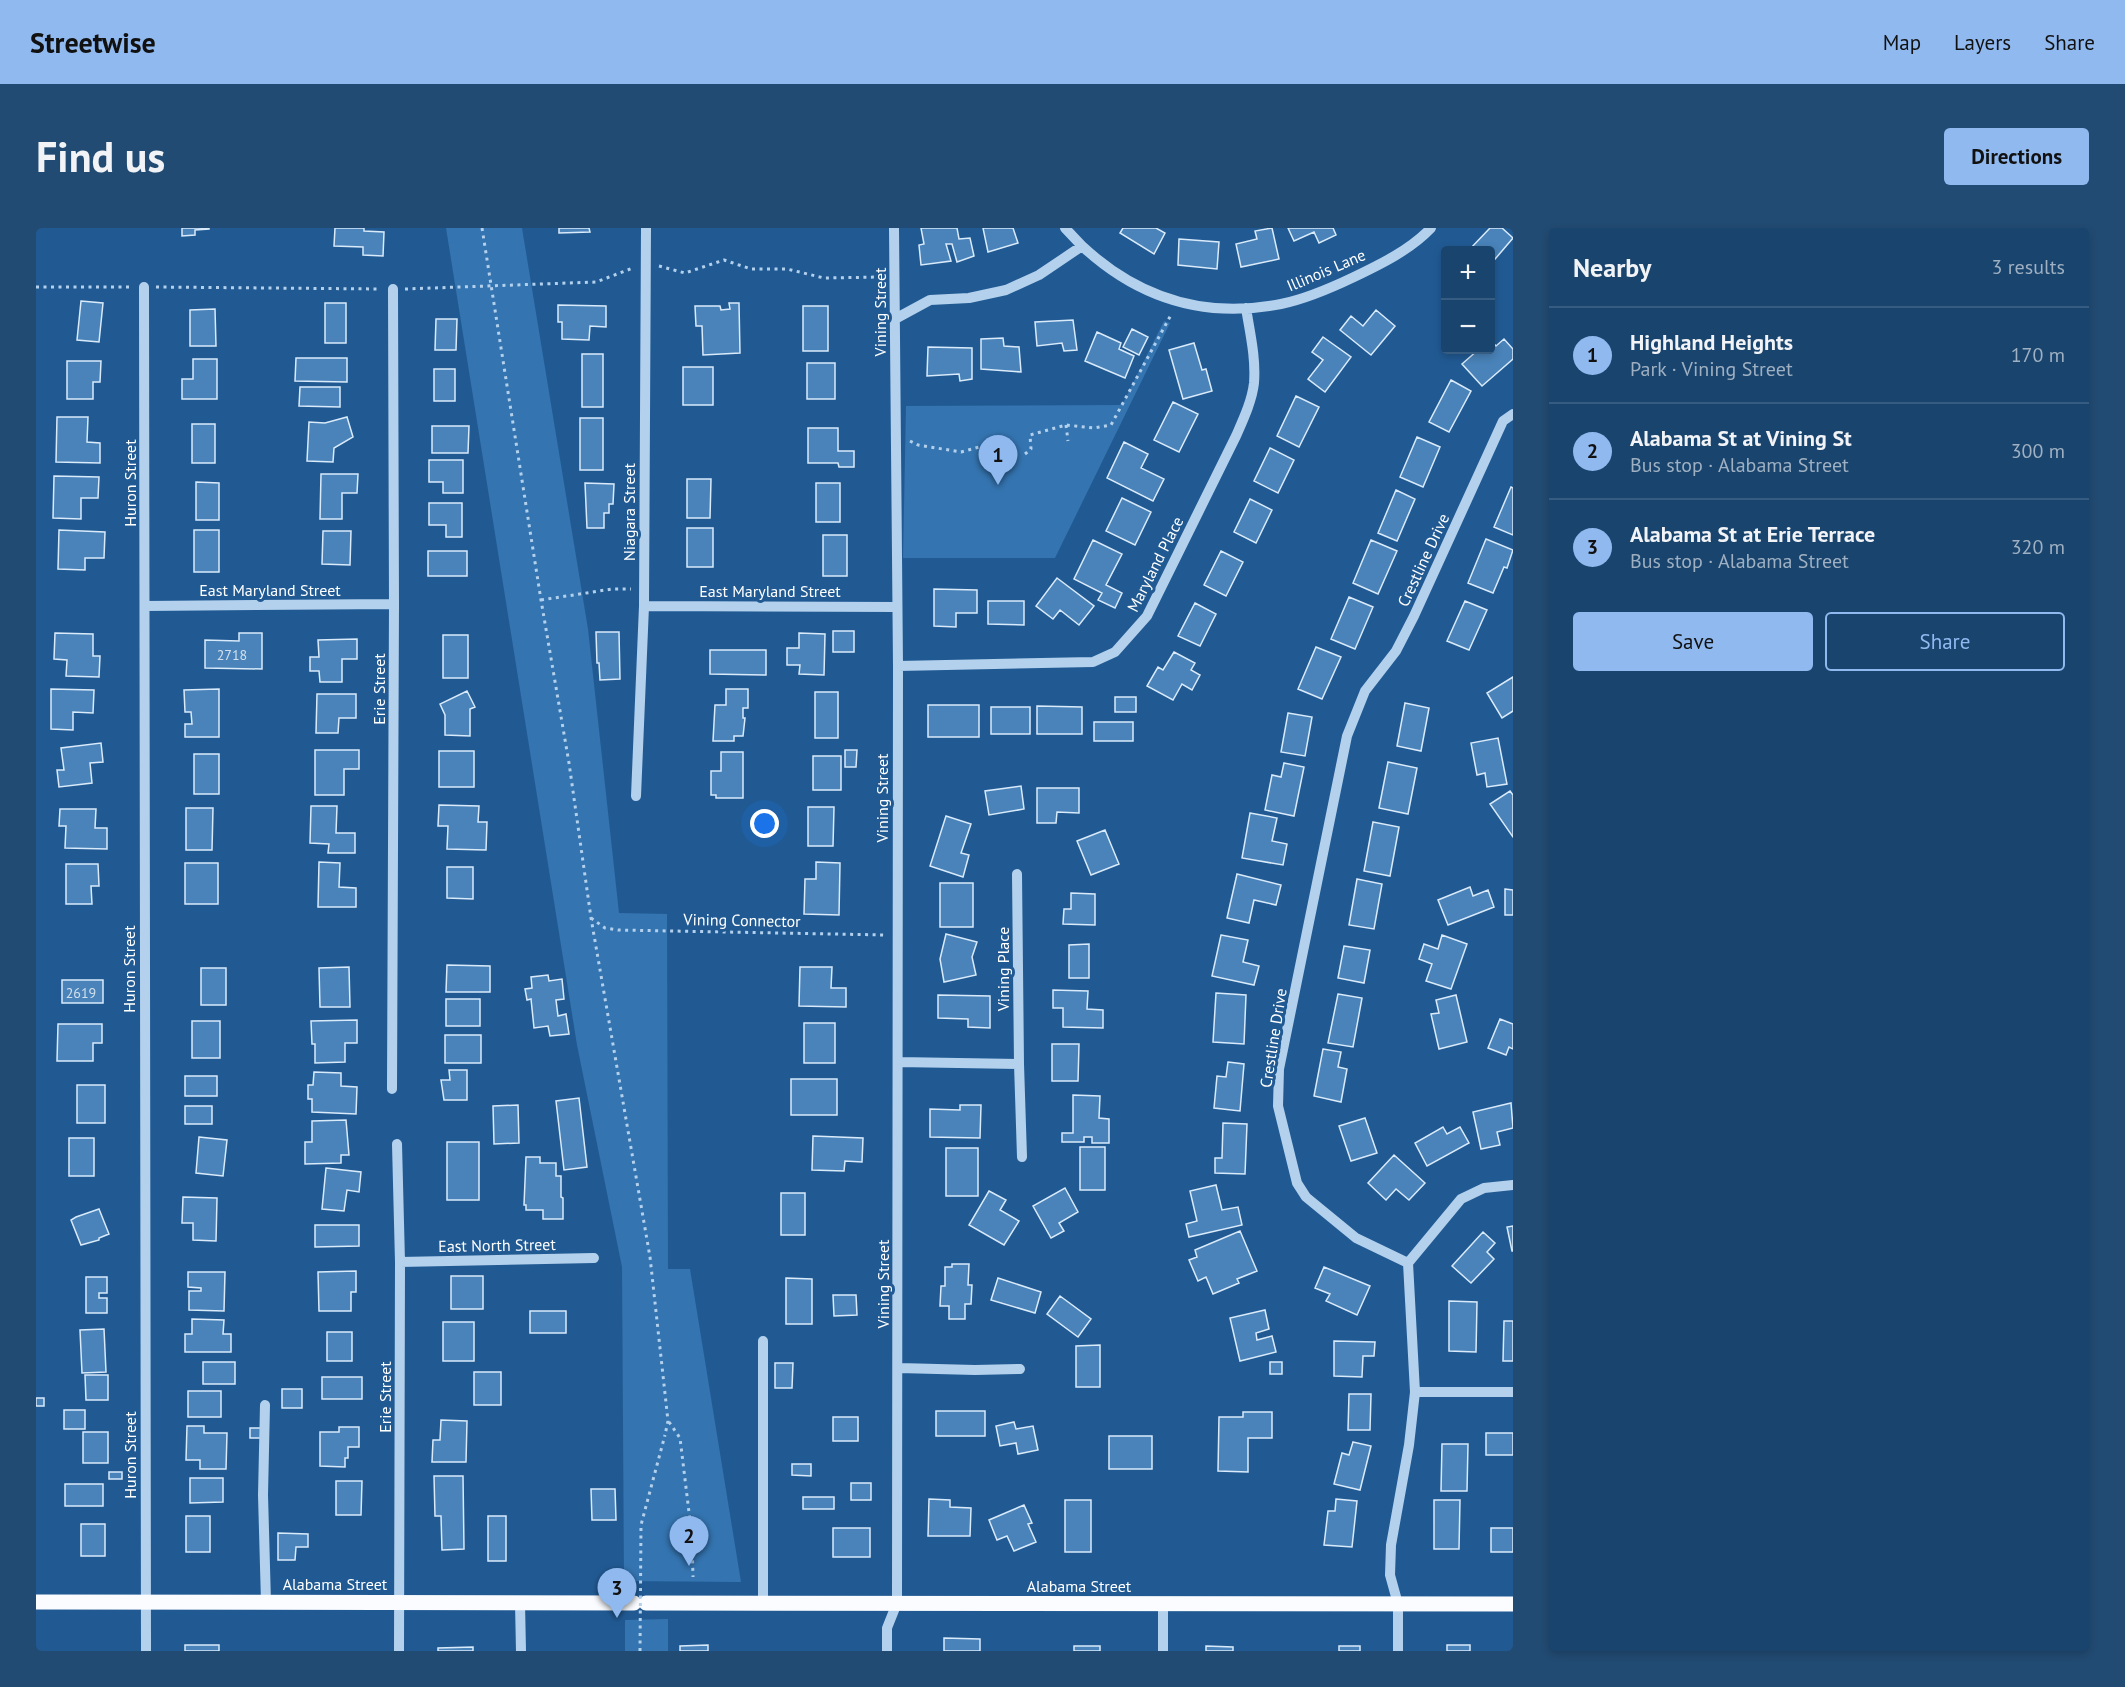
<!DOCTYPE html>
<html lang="en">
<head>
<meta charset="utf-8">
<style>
  :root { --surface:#19446e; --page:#224b73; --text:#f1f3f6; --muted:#9fb0c2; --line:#375c81; --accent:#90b9f0 }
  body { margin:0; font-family:"PT Sans",sans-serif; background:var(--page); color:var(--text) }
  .controls { position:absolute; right:18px; top:18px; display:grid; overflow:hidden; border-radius:6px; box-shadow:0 3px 9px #0003 }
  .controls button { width:54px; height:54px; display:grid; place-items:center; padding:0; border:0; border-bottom:2px solid var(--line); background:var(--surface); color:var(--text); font:30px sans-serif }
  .you { position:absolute; left:729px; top:596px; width:21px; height:21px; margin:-15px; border:4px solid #fff; border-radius:50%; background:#1a73e8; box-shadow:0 0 0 9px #1a73e833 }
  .badge { display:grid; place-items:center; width:39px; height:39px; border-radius:50%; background:var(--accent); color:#111; font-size:20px; font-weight:700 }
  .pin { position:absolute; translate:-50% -50px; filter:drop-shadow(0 2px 3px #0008) }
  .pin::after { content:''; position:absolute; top:32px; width:21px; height:18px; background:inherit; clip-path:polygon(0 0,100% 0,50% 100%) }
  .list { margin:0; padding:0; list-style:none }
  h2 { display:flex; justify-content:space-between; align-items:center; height:78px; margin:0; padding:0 24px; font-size:26px }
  h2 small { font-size:20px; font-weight:400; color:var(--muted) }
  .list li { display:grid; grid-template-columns:39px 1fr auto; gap:18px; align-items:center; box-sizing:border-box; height:96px; padding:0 24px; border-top:2px solid var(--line) }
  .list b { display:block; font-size:22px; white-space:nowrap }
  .list p { margin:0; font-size:20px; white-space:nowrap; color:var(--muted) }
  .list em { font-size:20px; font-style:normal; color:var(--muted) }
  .actions { display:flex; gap:12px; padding:18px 24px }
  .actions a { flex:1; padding:14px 0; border:2px solid var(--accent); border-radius:6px; text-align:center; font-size:21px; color:var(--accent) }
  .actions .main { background:var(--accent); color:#111 }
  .map { position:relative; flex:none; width:1477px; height:1423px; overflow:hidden; border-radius:6px }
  header { display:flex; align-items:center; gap:36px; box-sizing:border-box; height:84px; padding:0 30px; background:var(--accent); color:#111 }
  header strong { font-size:28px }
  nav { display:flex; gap:33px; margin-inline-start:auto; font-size:21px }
  .intro { display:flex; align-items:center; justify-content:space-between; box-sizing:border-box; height:144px; padding:0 36px }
  h1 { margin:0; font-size:42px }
  .button { padding:15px 27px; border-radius:6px; background:var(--accent); color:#111; font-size:21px; font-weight:700 }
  main { display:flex; gap:36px; padding:0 36px }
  aside { flex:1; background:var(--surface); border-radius:6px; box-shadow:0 3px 9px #0003 }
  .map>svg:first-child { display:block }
</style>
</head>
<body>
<header>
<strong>Streetwise</strong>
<nav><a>Map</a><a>Layers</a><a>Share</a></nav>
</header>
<div class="intro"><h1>Find us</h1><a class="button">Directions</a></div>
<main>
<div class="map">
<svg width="1477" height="1423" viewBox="0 0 1477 1423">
  <rect width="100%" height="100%" fill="#215a93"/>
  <path fill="#3474b0" d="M410 0H486L552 401 583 685 631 686 632 1041H654L705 1354 588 1353 586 1039 541 817Z
    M1128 93 1134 95 1019 330H867L870 178 1086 177Z
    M632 1391V1423H589V1392Z"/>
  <path fill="#4983b9" stroke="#d9eafa" stroke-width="1.5" d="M146 0H173V1L159 2V7L146 8Z
    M299 0H328V3L348 4 347 28 327 27V19L298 18Z
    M523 0H553L554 4 523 5Z
    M885 0H921L923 11 934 10 938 28 921 34 916 16H910L915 33 885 37 883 17 888 16Z
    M947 0H977L982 15 952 24Z
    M1087 0H1120L1129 5 1118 26 1084 5Z
    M1236 0 1243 31 1205 39 1200 16 1221 11 1219 3Z
    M1252 0H1297L1300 7 1283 15 1278 4 1258 13Z
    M1454 0H1466L1477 10 1454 37V22H1433Z
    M1143 11 1183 14 1181 41 1142 37Z
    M45 73 67 75 63 114 41 112Z
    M289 75H310V115H289Z
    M693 75H703L704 125 667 127 666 98H660L659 78H684L685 82 694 81Z
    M522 77 570 78V99L554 98 553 112 526 111V94H522Z
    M767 78H792V123H767Z
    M179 81 180 118H154V82Z
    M1340 82 1359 98 1335 127 1304 102 1315 88 1327 98Z
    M400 91H421L420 122H399Z
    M1037 92 1041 122 1028 123 1026 115 1001 118 999 94Z
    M1096 101 1112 109 1103 127 1087 119Z
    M1061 104 1085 115 1083 121 1098 128 1089 150 1049 133Z
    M1287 109 1315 129 1289 164 1272 151 1287 132 1276 124Z
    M967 110 968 118 983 119 985 144 945 141V111Z
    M1454 111 1460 118 1468 111 1477 121V131L1446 158 1426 136 1442 122H1454Z
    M1158 115 1166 142 1170 141 1176 163 1147 171 1133 122Z
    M892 119 936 120V151L924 153 923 146 891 148Z
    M546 126H567V179H546Z
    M260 130H311V154L259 153Z
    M157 131H181V171H146V151H157Z
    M31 133H65L64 154H57V171H31Z
    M771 135H799V171H771Z
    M647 139H677V177H647Z
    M398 141H419V173H398Z
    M1415 152 1435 163 1413 204 1393 194Z
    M264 159H304V179L263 178Z
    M1260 168 1283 179 1263 219 1241 208Z
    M1137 174 1162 186 1143 224 1118 212Z
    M21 189H52L51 214 64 215V235L20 234Z
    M311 189 317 209 298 220 297 234 271 233 273 194 289 195Z
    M544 190H567V242H544Z
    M156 196H179V235H156Z
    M396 198H433L432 225H396Z
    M772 200H802V223H818V239H803L802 235H772Z
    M1381 209 1404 219 1387 259 1364 249Z
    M1088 214 1112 226 1105 240 1128 251 1117 273 1071 250Z
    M1234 220 1258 232 1242 265 1218 253Z
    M393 232H427V265H407V254H393Z
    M285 246H322L321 265H306V291H284Z
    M18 248 63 249 62 270H45V291L17 290Z
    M651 251H675L674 290H651Z
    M160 254 183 255V292H160Z
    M549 255 578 256 577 276H573V285H568V300H551Z
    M780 255H804V294H780Z
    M1475 259 1477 260V307L1458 299Z
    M1360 262 1379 271 1361 313 1342 305Z
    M1086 270 1115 284 1099 317 1070 303Z
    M1214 271 1236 282 1220 315 1198 304Z
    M393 275H426V309H410V297H393Z
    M651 300H677V339H651Z
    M23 302 69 304 68 330H49V342L22 341Z
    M158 302H183V344H158Z
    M287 303H315L314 337 286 336Z
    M787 307H811V348H787Z
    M1450 311 1477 322 1471 340 1468 339 1457 365 1432 355Z
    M1057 312 1086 326 1070 357 1086 365 1079 380 1062 372 1066 365 1038 351Z
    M1335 312 1361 323 1342 366 1317 355Z
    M392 323H431V348H392Z
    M1185 323 1207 334 1190 368 1168 357Z
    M1021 350 1058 378 1043 397 1024 382 1017 391 1000 378Z
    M898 361 941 362V385H920V399L898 398Z
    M1313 369 1337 379 1319 421 1295 411Z
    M952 373H988V397L952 396Z
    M1429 373 1451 382 1433 422 1411 413Z
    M1159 375 1180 386 1164 418 1142 408Z
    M797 403H818V424H797Z
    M560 404H583L584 451 564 452 563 435H561Z
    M19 405 57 406V428H64L63 449 30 448 31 432 18 431Z
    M203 405H226V441L169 440V412L203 413Z
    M763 405 789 406 788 447 763 446 764 437H751V420H763Z
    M407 407H432V450H407Z
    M321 411V431H306V454H284L283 443H274V429H283L282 412Z
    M1280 419 1305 429 1286 471 1262 461Z
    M674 422H730V447L674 446Z
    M1138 424 1159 435 1155 442 1164 447 1156 462 1146 456 1137 472 1111 458 1122 439 1127 442Z
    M1477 449V483L1466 490 1451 465Z
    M15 461 58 462 57 485 37 484V502L15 501Z
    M183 461V509H149V496H156L155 484H149L148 462Z
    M690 461H712V480H707V490H709L707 508H698V513H677L679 477H690Z
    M431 463 439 479 434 481V508L409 507V487L404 476Z
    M779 464H802V510H779Z
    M281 466H320V490H303L302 505H280Z
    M1079 469H1100V484H1079Z
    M1369 475 1393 480 1385 523 1361 518Z
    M892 477H943V509H892Z
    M1001 478 1046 479V506H1001Z
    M955 479H994V506H955Z
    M1252 485 1276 489 1269 528 1245 524Z
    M1058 494H1097V513H1058Z
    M1462 510 1471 556 1451 559 1449 545 1441 547 1435 515Z
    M65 515 67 534 54 535 56 555 23 559 21 542H28L25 520Z
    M279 522H323V541H308V567H279Z
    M809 522H821L820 539H809Z
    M403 523H438V559H403Z
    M685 524H707V570H680V567H675V543H685Z
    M158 526H183V566H158Z
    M777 528H805V562H777Z
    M1352 534 1381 540 1372 586 1343 580Z
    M1248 535 1268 539 1258 588 1229 582 1236 547 1245 549Z
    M985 558 988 581 953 587 949 563Z
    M1001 560H1043V585L1021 584 1020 595H1001Z
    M1474 563 1477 567V609L1454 576Z
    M403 577 443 578 442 594H451L450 622 411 621 412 598H402Z
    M275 578H301L300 605H319V625H292L293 616 274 615Z
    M772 579H798L797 618H772Z
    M150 580H177L176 622H150Z
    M24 581H60L59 600H71V621L29 620 30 598H23Z
    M1214 585 1241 590 1236 613 1251 616 1247 637 1206 630Z
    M910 588 935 596 925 625 933 627 927 649 894 638Z
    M1337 594 1363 599 1354 648 1328 643Z
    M1069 602 1083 636 1055 647 1041 613Z
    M283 634 304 635 303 659 320 660V679H282Z
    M780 634 804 635 803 687 768 686 769 651H780Z
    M149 635H182V676H149Z
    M30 636H62L63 658H55L56 676H30Z
    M411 639H437V671L411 670Z
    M1201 646 1245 657 1240 677 1218 672 1213 695 1191 690Z
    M1321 651 1346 656 1338 701 1313 697Z
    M904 655H937V699H904Z
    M1434 659 1437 668 1452 662 1458 679 1412 697 1402 672Z
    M1469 661 1477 662V687H1469Z
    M1035 665 1059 666V697L1027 696 1028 681H1035Z
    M910 706 941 714 936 729 940 747 908 754 904 731Z
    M1185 707 1212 712 1207 734 1223 738 1218 757 1176 748Z
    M1406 707 1431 716 1415 761 1390 753 1396 736 1383 731 1388 716 1402 721Z
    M1053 716V750H1033V717Z
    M1308 718 1334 722 1328 755 1302 750Z
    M411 737 454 738V764H410Z
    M313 739 314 779H284L283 740Z
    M764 739H796L795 760H810V779L763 778Z
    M165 740H190V777H165Z
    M512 747 513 753 526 751 528 771 520 772 522 788 530 786 533 806 514 808 512 798 498 800 495 771 491 772 489 761 496 760 495 749Z
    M26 752H67V775H26Z
    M1017 762 1052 763 1051 781 1067 782V800L1027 799V780H1017Z
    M1180 765 1210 767 1208 816 1177 814Z
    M1302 766 1326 770 1317 819 1292 815Z
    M902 767 954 768V800L932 799V791L902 790Z
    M1420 767 1431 814 1403 821 1395 786 1403 785 1400 772Z
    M410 771H444V798H410Z
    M1464 791 1477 796V821L1473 819 1470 827 1452 820Z
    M321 792V815H309V834L279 835V816H276L275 793Z
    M156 793H184V830H156Z
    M768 795H799V835H768Z
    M22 796H66V815H57V833H21Z
    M409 807H445V835H409Z
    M1016 816H1043L1042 853H1016Z
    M1287 821 1305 824 1302 839 1311 841 1305 874 1278 868Z
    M1192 834 1208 836 1204 883 1178 880 1181 848 1190 849Z
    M413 842H431V872H408L405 852H414Z
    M278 844 305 845V858L321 859 320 886 276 884V871H272V857H277Z
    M149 848H181V868H149Z
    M755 851H801V887H755Z
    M41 857H69V895H41Z
    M1037 867 1064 868 1063 890 1073 891V915H1056V909H1048V914H1026V905H1037Z
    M543 870 551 939 528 942 520 873Z
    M1475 875 1477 900 1461 904 1464 917 1445 921 1437 884Z
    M482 877 483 915 458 916 457 878Z
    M924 877H945L944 910 894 909V881L924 882Z
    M149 878H176V896H149Z
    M1329 890 1341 925 1315 933 1303 898Z
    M310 892 313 927H305V935L269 936V914H276V893Z
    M1187 895 1211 896 1209 946 1179 945V930H1186Z
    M1407 899 1411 906 1424 899 1433 915 1391 938 1379 915Z
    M777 908 827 910 826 934 809 933 808 943 776 942Z
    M163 909 191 912 187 948 160 945Z
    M33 910H58V948H33Z
    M411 914H443V972H411Z
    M1044 919H1069V962H1044Z
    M910 920H942V968H910Z
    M1358 927 1389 955 1373 972 1360 961 1350 972 1332 955Z
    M490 929H504V935H520V948H525V969L527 970V991H507V982H490V977H488Z
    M290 940 325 944 323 964 311 962 308 983 286 981Z
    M1180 957 1186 982 1202 979 1206 997 1153 1009 1150 996 1161 993 1154 963Z
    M1029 960 1042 984 1023 995 1028 1003 1015 1010 997 978Z
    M953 963 970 972 964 982 983 993 968 1017 933 997Z
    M745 965H769V1007H745Z
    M147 969 181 970 180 1013 157 1012V995H146Z
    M63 981 73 1006 63 1010V1012L45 1017 35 992 40 989Z
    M279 997H323V1018L279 1019Z
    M1477 998V1023H1476L1471 999Z
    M1204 1003 1221 1043 1201 1051 1203 1055 1177 1066 1170 1049 1162 1053 1153 1032 1161 1029 1159 1022Z
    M1447 1004 1459 1015 1451 1024 1458 1031 1435 1055 1416 1038Z
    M916 1036H933L932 1057H936L935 1076H929V1091H913V1078H904L905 1058H909V1039H916Z
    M1288 1039 1334 1058 1321 1087 1290 1073 1294 1066 1279 1060Z
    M320 1043V1064H315V1083H283L282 1044Z
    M152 1044H189L188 1083 153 1082V1063H165V1060L152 1059Z
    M415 1048H447V1081H415Z
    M50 1049H71V1065H63V1070H71V1085H50Z
    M750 1050 776 1051V1096H750Z
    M962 1050 1005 1064 999 1085 955 1072Z
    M797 1067H820L821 1087 798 1088Z
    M1024 1068 1055 1091 1042 1109 1011 1086Z
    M1413 1073 1441 1074 1440 1124 1413 1123Z
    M1229 1082 1233 1101 1220 1105 1221 1112 1236 1108 1240 1124 1204 1133 1194 1090Z
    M494 1083H530V1105H494Z
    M156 1091 188 1092 187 1106H195V1124H149V1106H156Z
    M1468 1093H1477V1133H1467Z
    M407 1094H438V1133H407Z
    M68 1101 70 1144 46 1145 44 1102Z
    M291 1104H316V1133H291Z
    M1298 1113 1339 1114 1338 1128H1327L1326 1149 1298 1148Z
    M1064 1117V1159H1040V1118Z
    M167 1134H199V1156H167Z
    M1234 1134H1246V1146H1234Z
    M739 1135H757L756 1160H739Z
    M438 1144H465V1177H438Z
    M49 1147H72V1172H50Z
    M286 1149H326V1171H286Z
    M246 1161H266V1180H246Z
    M152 1163H185V1189H152Z
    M1313 1166H1335L1334 1202H1312Z
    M0 1170H8V1178H0Z
    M28 1182H49V1201H28Z
    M900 1183H949V1208H900Z
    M1207 1184H1236V1210H1212V1244L1182 1243 1183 1189H1207Z
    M797 1189H822V1213H797Z
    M405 1192 431 1193 430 1234H396L397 1212H404Z
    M978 1194 980 1201 997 1198 1002 1222 982 1226 980 1215 964 1218 960 1198Z
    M151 1198H168V1205H191L190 1241H164V1232H150Z
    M303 1199H323V1219H312V1230H309V1239L284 1238V1204H303Z
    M214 1200H226V1210H214Z
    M47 1204H72V1235H47Z
    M1450 1205H1477V1227H1450Z
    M1073 1208H1116V1241H1073Z
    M1317 1214 1335 1218 1324 1262 1298 1256 1306 1225 1313 1227Z
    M1406 1216H1432L1431 1263H1405Z
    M756 1236H775V1248L756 1247Z
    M73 1244H86V1251H73Z
    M398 1248H427L428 1321 406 1322 405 1288H399Z
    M154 1250H187V1274L154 1275Z
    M300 1253H326L325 1287H300Z
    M815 1255H835V1272H815Z
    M29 1256H67V1278H29Z
    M555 1261H579L580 1292H556Z
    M767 1269H798V1281H767Z
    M893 1271 914 1272V1279L935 1280 934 1308H892Z
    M1300 1271 1321 1273 1316 1319 1288 1317 1292 1283H1299Z
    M1029 1272H1055V1324H1029Z
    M1398 1272H1424L1423 1321H1398Z
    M988 1277 996 1295 992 1296 1000 1314 978 1323 971 1308 961 1312 953 1292Z
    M150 1288H174V1324H150Z
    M452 1288H470V1333H452Z
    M45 1296H69V1328H45Z
    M797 1300H834V1329H797Z
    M1455 1300H1477V1324H1455Z
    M242 1305 272 1306V1319H260L259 1332H242Z
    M908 1410 944 1411V1423H908Z
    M149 1417H183V1423H149Z
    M672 1417V1423H644V1418Z
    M1411 1417H1434V1423H1411Z
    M1038 1418H1064V1423H1038Z
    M1170 1418 1197 1419V1423H1170Z
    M1303 1418H1324V1423H1303Z
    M437 1419V1423H402V1420Z"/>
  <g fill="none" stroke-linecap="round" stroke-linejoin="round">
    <path stroke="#b3d1ed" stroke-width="3" stroke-dasharray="3 4.5" stroke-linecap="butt" d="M446 0 505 372 533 535 555 690 614 1029 632 1193 629 1207
      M623 38 649 45 688 32 715 41H751L788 50 845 49
      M0 59H95
      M120 59 344 61
      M369 61 560 54 597 40
      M1030 197 1032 213
      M874 213 882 217 925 224 947 218
      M989 226 995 221 994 207 1030 197 1058 200 1075 197 1136 85
      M505 372 576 361H595
      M555 690 569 700 582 702 850 707
      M633 1194 644 1210 656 1309 657 1349"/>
    <path stroke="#b3d1ed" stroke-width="10" d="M1029 0 1046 18
      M108 59 110 1423
      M859 91 894 72 933 70 970 62 1003 47 1046 18C1102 70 1169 91 1245 76 1270 71 1295 60 1318 49 1345 36 1374 22 1395 0
      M109 378 358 376
      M608 378 861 379
      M862 438 1057 434 1079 424 1111 388 1200 208C1207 192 1216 173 1218 155 1220 130 1214 105 1210 80
      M600 568 608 378 610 0
      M981 646 983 836 986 929
      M862 834 983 836
      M356 861 358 376 357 61
      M361 916 364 1034 363 1423
      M364 1034 558 1030
      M1372 1035 1320 1010 1270 969 1261 955 1242 878 1243 841 1311 508 1329 463 1360 423 1378 388 1467 193 1477 186
      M1372 1035 1425 971 1448 960 1477 957
      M727 1113V1375
      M863 1140 939 1142 984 1141
      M1379 1164H1477
      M229 1177 227 1267 230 1374
      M484 1375 485 1423
      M851 1423V1400L861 1375 862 438 858 0
      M1127 1423V1376
      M1362 1423V1376L1354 1347 1355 1317 1373 1217 1379 1164 1372 1035"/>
    <path stroke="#fafcff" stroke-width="15" d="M0 1374 598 1375
      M610 1375 1477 1376"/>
    <path stroke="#b3d1ed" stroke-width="3" stroke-dasharray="3 4.5" stroke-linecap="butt" d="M604 1423 605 1297 629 1207"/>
  </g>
  <g text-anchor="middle" stroke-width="6" stroke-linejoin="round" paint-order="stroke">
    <g font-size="14" fill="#d2e0ee">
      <text x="196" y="432">2718</text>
      <text x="45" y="770">2619</text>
    </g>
    <g font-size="16" fill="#fff" stroke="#215a93">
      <text transform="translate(1290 42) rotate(-23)" y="6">Illinois Lane</text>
      <text transform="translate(844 84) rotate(-90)" y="6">Vining Street</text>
      <text transform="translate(94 255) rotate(-90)" y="6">Huron Street</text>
      <text transform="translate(593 284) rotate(-90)" y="6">Niagara Street</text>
      <text transform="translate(1387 332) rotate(-65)" y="6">Crestline Drive</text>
      <text transform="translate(1119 336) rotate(-63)" y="6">Maryland Place</text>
      <text x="234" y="368">East Maryland Street</text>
      <text x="734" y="369">East Maryland Street</text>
      <text transform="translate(343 461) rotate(-90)" y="6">Erie Street</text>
      <text transform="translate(846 570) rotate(-90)" y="6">Vining Street</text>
      <text transform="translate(706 692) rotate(1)" y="6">Vining Connector</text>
      <text transform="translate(93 741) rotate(-90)" y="6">Huron Street</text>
      <text transform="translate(967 741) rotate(-90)" y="6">Vining Place</text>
      <text transform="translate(1237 810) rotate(-81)" y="6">Crestline Drive</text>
      <text transform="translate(461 1017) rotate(-1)" y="6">East North Street</text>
      <text transform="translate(847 1056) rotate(-90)" y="6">Vining Street</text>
      <text transform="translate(349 1169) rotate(-90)" y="6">Erie Street</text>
      <text transform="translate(94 1227) rotate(-90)" y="6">Huron Street</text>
      <text x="299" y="1362">Alabama Street</text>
      <text x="1043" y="1364">Alabama Street</text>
    </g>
  </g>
</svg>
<div class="controls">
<button>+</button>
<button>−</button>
</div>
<div class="you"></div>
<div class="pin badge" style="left:962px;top:257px">1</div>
<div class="pin badge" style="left:653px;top:1338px">2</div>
<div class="pin badge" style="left:581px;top:1390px">3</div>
</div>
<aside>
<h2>Nearby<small>3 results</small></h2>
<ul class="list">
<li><span class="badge">1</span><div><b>Highland Heights</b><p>Park · Vining Street</p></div><em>170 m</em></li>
<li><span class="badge">2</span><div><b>Alabama St at Vining St</b><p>Bus stop · Alabama Street</p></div><em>300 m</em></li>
<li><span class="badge">3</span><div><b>Alabama St at Erie Terrace</b><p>Bus stop · Alabama Street</p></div><em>320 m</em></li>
</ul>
<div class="actions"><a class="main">Save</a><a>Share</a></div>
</aside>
</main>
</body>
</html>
